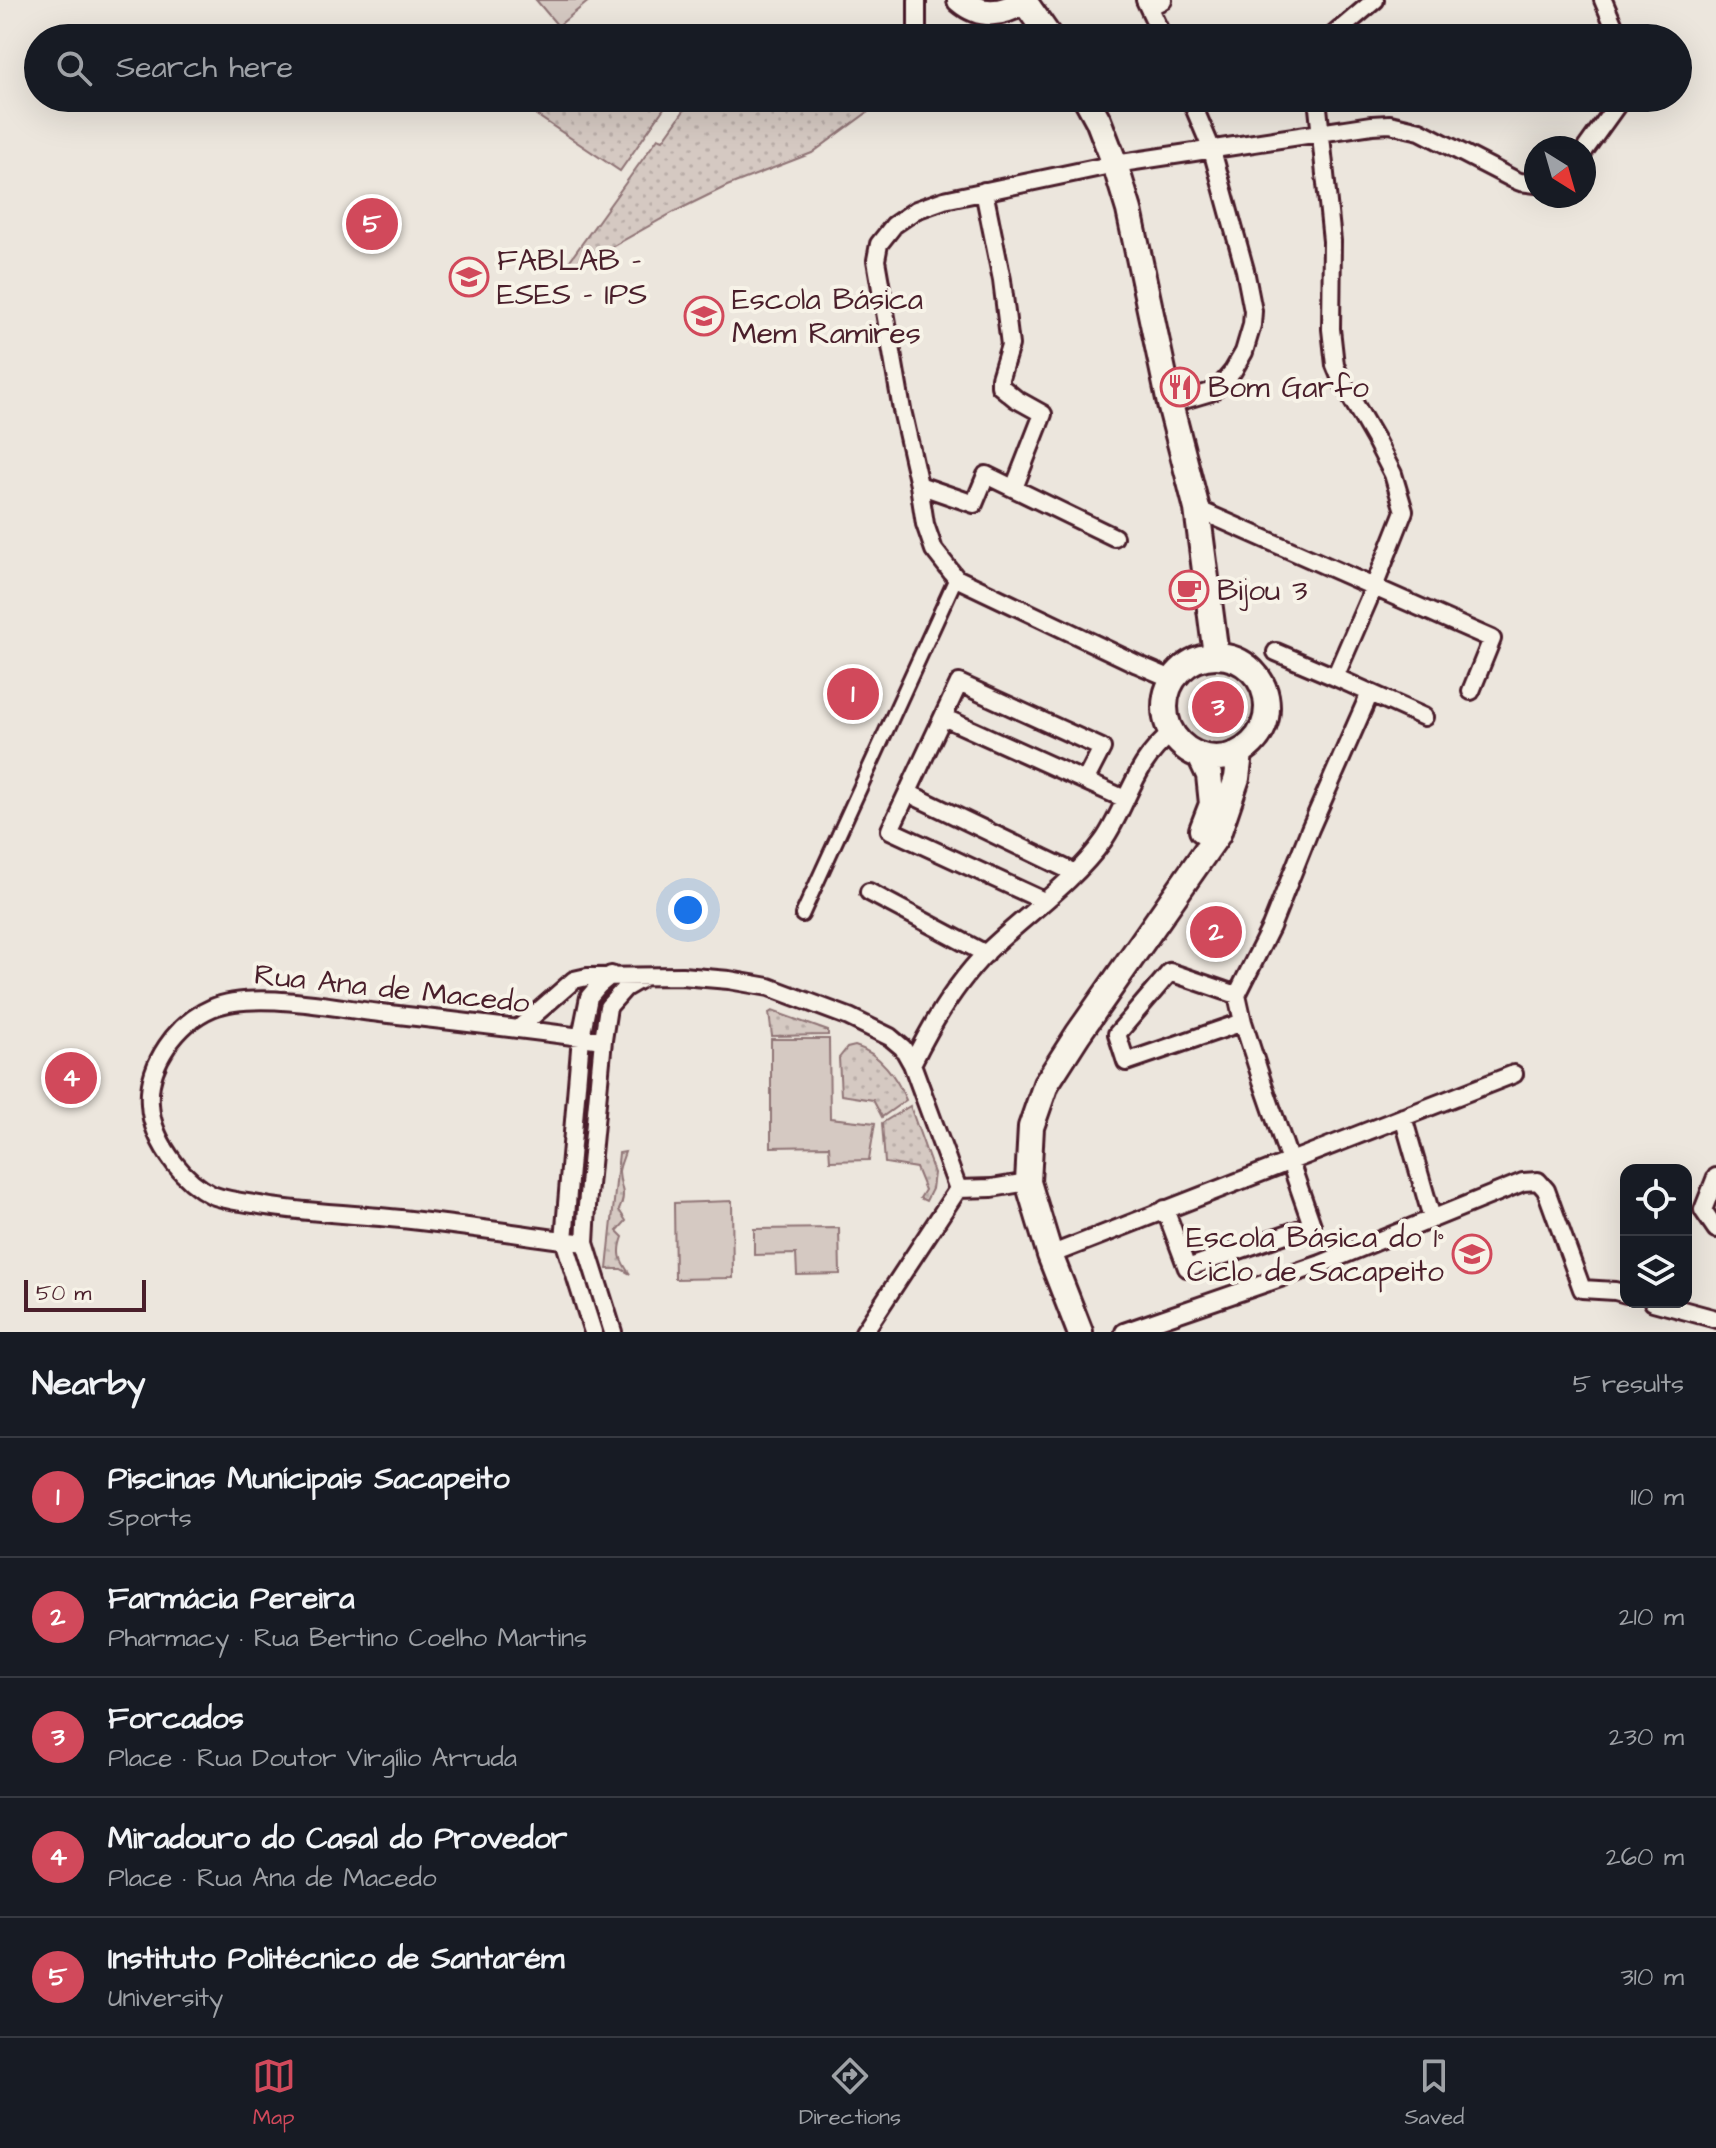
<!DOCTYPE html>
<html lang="en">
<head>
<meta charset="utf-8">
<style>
  :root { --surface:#171b24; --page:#242831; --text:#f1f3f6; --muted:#9ea1a6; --line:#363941; --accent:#d1495b }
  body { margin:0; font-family:"Architects Daughter",sans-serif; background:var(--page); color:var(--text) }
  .controls { position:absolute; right:24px; bottom:24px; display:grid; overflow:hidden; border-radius:16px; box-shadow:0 8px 32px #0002 }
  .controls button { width:72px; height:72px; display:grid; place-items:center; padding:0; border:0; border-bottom:2px solid var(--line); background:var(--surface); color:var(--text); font:40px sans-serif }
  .compass { position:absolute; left:1524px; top:136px; width:72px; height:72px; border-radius:50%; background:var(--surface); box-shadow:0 8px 32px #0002; rotate:143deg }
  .scale { position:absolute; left:24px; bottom:20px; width:122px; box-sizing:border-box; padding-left:8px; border:4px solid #4a1f2b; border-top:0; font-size:22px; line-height:28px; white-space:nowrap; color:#4a1f2b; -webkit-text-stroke:6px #f7f3e8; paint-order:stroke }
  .you { position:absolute; left:688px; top:910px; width:28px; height:28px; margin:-20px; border:6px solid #fff; border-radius:50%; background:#1a73e8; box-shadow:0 0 0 12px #1a73e833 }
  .badge { display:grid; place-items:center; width:52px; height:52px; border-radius:50%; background:var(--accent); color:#fff; font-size:26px; font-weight:700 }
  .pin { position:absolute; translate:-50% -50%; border:4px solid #fff; box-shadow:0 2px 8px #0006 }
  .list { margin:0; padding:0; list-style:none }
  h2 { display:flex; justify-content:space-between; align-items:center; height:104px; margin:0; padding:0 32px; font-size:34px }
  h2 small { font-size:26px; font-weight:400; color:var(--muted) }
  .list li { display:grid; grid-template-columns:52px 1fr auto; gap:24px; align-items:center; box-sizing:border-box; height:120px; padding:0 32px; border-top:2px solid var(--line) }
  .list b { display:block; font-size:30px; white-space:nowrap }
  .list p { margin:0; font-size:26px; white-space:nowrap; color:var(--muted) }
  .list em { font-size:26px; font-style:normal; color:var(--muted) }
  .icon { flex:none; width:44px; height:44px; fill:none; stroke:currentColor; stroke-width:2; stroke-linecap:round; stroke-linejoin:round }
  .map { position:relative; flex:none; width:1716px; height:1332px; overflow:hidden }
  .search { position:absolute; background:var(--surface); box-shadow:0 8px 32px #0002; left:24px; right:24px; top:24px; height:88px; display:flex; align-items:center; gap:20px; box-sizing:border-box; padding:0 28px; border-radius:44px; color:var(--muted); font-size:30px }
  .sheet { height:704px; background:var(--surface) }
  nav { display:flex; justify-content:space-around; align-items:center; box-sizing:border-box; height:112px; border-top:2px solid var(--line); background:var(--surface); font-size:22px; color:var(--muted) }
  nav a { display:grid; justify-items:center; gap:4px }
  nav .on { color:var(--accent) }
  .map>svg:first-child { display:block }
</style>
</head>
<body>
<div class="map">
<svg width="1716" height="1332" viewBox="0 0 1716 1332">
  <defs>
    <pattern id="grass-dots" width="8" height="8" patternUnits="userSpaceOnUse" patternTransform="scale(2)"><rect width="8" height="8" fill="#d5c9c2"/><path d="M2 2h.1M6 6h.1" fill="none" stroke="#b8aca7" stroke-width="1.8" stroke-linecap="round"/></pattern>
  </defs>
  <rect width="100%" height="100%" fill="#ece6dd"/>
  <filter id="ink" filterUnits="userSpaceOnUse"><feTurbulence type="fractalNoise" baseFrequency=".0125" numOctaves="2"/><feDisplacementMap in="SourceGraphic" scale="16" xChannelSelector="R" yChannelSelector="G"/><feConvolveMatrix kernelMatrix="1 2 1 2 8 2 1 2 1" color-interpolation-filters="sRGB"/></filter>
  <g filter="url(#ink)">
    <path fill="url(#grass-dots)" stroke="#907476" stroke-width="2" d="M511 98H671L620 171Z
      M693 98H887L812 153 727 186 674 212 578 266 568 263 658 138 663 140Z
      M772 1011 828 1031V1035L772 1036 769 1013Z
      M855 1046C880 1053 897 1078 906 1100L882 1117 873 1100 841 1095 839 1058 847 1048Z
      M910 1106 934 1173 932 1189 926 1201 920 1198 925 1190 916 1168 885 1163 882 1123Z
      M625 1152C623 1158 620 1165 619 1171 619 1188 628 1191 619 1210L626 1221 617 1231 623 1237C617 1253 620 1261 630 1274L621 1269H607L619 1153Z"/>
    <path fill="#d5c9c2" stroke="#907476" stroke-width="2" d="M536 0H590L558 26Z
      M771 1039H829L830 1118 875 1123 869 1160 830 1161 829 1146 771 1147Z
      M732 1201 733 1278 675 1279 674 1203Z
      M839 1228 840 1274 797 1275 796 1254 754 1255V1229Z"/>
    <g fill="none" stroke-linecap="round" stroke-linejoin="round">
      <defs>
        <path id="pedestrian" d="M802 915 956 578"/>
        <path id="minor" d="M917 0V38
          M1145 0 1163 38
          M1603 0 1619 38
          M1149 7 1163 0
          M1330 38 1375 0
          M1317 98 1332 241 1331 329 1335 365 1342 382 1375 439 1393 474 1404 511 1374 587 1335 677 1424 717
          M1584 151 1622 98
          M984 191 1002 280 1010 345 1000 378V386L1016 399 1043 414 1014 488
          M1170 404 1211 392 1223 383 1233 371 1244 352 1252 325 1253 311 1245 270 1212 150 1190 98
          M919 485 974 504 986 475 1114 537
          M1197 509 1492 639 1471 691
          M1276 652 1335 677
          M1172 679 1137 664 956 578 934 550 925 524 919 485 902 410 876 260 879 244 894 225 916 210 944 200 1115 164 1372 125 1390 124 1420 131 1513 179 1520 182 1536 184
          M943 717 959 683 1102 748 1085 781
          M908 793 1075 873
          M869 892 986 954
          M1044 901 890 830 943 717 1125 799
          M1237 995 1170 972 1117 1034 1126 1062 1243 1022
          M519 1028 574 980 587 977 682 976 729 980 769 987 849 1017 890 1037 903 1048 912 1064 958 1189
          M912 1064C932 1023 955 984 987 952 1025 915 1072 884 1103 841 1128 805 1134 762 1171 734
          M1403 1117 1432 1218
          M1716 1177 1703 1210 1716 1229
          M1165 1209 1187 1268 1312 1225 1262 1081 1243 1022 1237 995 1271 927 1310 829 1370 693
          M585 1243C516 1234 449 1223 380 1217 338 1213 296 1212 254 1204 240 1202 225 1200 212 1195 198 1188 185 1177 175 1164 162 1147 151 1127 150 1104 147 1064 177 1023 212 1008 253 990 335 1008 380 1013 454 1021 529 1030 603 1040
          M1050 1255 1514 1074
          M1653 1302 1716 1319
          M593 1332 564 1240 581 1037 589 997 599 985 611 975
          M613 1332 585 1243 587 1206 603 1040 608 1007 625 988 644 977
          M864 1332 958 1189 992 1188 1028 1182
          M1124 1332 1321 1264 1523 1182 1538 1181 1546 1190 1582 1289 1615 1291 1626 1294"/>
        <path id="primary" d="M960 0C981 18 1004 15 1025 0
          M1024 1 1050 38
          M1086 98 1098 120 1115 164 1129 210 1170 404 1197 509 1216 655
          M1165 707a51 51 0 1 1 102 0a51 51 0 1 1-102 0Z
          M1200 756 1209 775 1212 804 1202 830
          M1080 1332 1050 1255 1028 1182 1031 1127 1046 1084 1078 1034 1218 834 1237 778 1240 753"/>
      </defs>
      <use href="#pedestrian" stroke="#4a1f2b" stroke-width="18"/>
      <use href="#minor" stroke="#4a1f2b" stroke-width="22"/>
      <use href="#primary" stroke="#4a1f2b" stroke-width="30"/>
      <use href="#pedestrian" stroke="#f7f3e8" stroke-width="12"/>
      <use href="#minor" stroke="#f7f3e8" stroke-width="16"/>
      <use href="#primary" stroke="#f7f3e8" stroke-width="24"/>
    </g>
  </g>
  <defs>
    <symbol id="university-ring" viewBox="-11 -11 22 22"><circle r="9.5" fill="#f7f3e8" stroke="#d1495b" stroke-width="1.5"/><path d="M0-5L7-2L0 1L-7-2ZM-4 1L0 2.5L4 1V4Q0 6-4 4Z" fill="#d1495b"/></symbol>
    <symbol id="school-ring" viewBox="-11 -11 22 22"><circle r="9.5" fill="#f7f3e8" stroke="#d1495b" stroke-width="1.5"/><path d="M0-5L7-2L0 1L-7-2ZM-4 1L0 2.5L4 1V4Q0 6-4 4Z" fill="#d1495b"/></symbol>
    <symbol id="restaurant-ring" viewBox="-11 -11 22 22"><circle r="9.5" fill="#f7f3e8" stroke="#d1495b" stroke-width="1.5"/><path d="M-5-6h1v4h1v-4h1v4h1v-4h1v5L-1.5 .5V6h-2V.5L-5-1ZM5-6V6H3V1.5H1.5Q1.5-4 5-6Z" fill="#d1495b"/></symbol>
    <symbol id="cafe-ring" viewBox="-11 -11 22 22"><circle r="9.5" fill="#f7f3e8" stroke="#d1495b" stroke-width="1.5"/><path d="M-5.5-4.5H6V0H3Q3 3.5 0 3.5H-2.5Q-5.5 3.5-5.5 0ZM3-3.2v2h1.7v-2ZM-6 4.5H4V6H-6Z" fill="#d1495b"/></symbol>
  </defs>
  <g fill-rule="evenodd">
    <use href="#university-ring" x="447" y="255" width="44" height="44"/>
    <use href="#school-ring" x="682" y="294" width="44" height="44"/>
    <use href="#restaurant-ring" x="1158" y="365" width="44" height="44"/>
    <use href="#cafe-ring" x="1167" y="568" width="44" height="44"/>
    <use href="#school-ring" x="1450" y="1232" width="44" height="44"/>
  </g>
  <g text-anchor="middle" stroke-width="8" stroke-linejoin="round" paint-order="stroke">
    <g font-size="30" fill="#4a1f2b" stroke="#f7f3e8" text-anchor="start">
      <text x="497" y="270">FABLAB -<tspan x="497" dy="34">ESES - IPS</tspan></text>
      <text x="732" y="309">Escola Básica<tspan x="732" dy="34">Mem Ramires</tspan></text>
      <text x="1208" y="397">Bom Garfo</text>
      <text x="1217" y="600">Bijou 3</text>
      <text x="1444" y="1247" text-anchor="end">Escola Básica do 1°<tspan x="1444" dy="34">Ciclo de Sacapeito</tspan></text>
    </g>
    <g font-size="30" fill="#4a1f2b" stroke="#f7f3e8">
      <text transform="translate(392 988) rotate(6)" y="10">Rua Ana de Macedo</text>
    </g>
  </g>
</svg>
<div class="controls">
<button><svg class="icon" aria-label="locate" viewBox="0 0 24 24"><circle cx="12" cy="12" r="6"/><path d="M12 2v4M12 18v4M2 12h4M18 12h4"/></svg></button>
<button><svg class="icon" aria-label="layers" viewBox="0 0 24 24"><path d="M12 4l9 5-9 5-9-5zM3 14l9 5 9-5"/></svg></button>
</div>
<svg class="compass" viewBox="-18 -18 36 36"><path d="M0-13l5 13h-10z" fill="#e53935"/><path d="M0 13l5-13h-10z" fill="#9ea1a6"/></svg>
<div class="scale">50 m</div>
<div class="you"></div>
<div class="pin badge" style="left:853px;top:694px">1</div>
<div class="pin badge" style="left:1216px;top:932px">2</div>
<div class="pin badge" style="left:1218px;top:707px">3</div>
<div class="pin badge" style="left:71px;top:1078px">4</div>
<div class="pin badge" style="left:372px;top:224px">5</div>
<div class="search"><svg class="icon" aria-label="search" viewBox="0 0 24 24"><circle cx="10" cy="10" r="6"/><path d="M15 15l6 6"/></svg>Search here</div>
</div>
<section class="sheet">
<h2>Nearby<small>5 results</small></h2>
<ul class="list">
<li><span class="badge">1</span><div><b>Piscinas Munícipais Sacapeito</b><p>Sports</p></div><em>110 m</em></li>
<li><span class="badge">2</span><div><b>Farmácia Pereira</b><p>Pharmacy · Rua Bertino Coelho Martins</p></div><em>210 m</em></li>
<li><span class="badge">3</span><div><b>Forcados</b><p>Place · Rua Doutor Virgílio Arruda</p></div><em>230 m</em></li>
<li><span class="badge">4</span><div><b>Miradouro do Casal do Provedor</b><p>Place · Rua Ana de Macedo</p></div><em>260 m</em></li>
<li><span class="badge">5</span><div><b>Instituto Politécnico de Santarém</b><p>University</p></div><em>310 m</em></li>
</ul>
</section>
<nav>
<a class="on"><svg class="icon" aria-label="map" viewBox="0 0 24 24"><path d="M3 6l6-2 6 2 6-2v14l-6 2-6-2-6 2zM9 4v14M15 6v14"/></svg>Map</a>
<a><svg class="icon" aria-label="directions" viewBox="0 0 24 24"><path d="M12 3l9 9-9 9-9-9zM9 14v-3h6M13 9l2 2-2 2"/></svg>Directions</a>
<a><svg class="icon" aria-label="saved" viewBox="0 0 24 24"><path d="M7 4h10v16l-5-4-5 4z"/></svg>Saved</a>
</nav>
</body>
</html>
